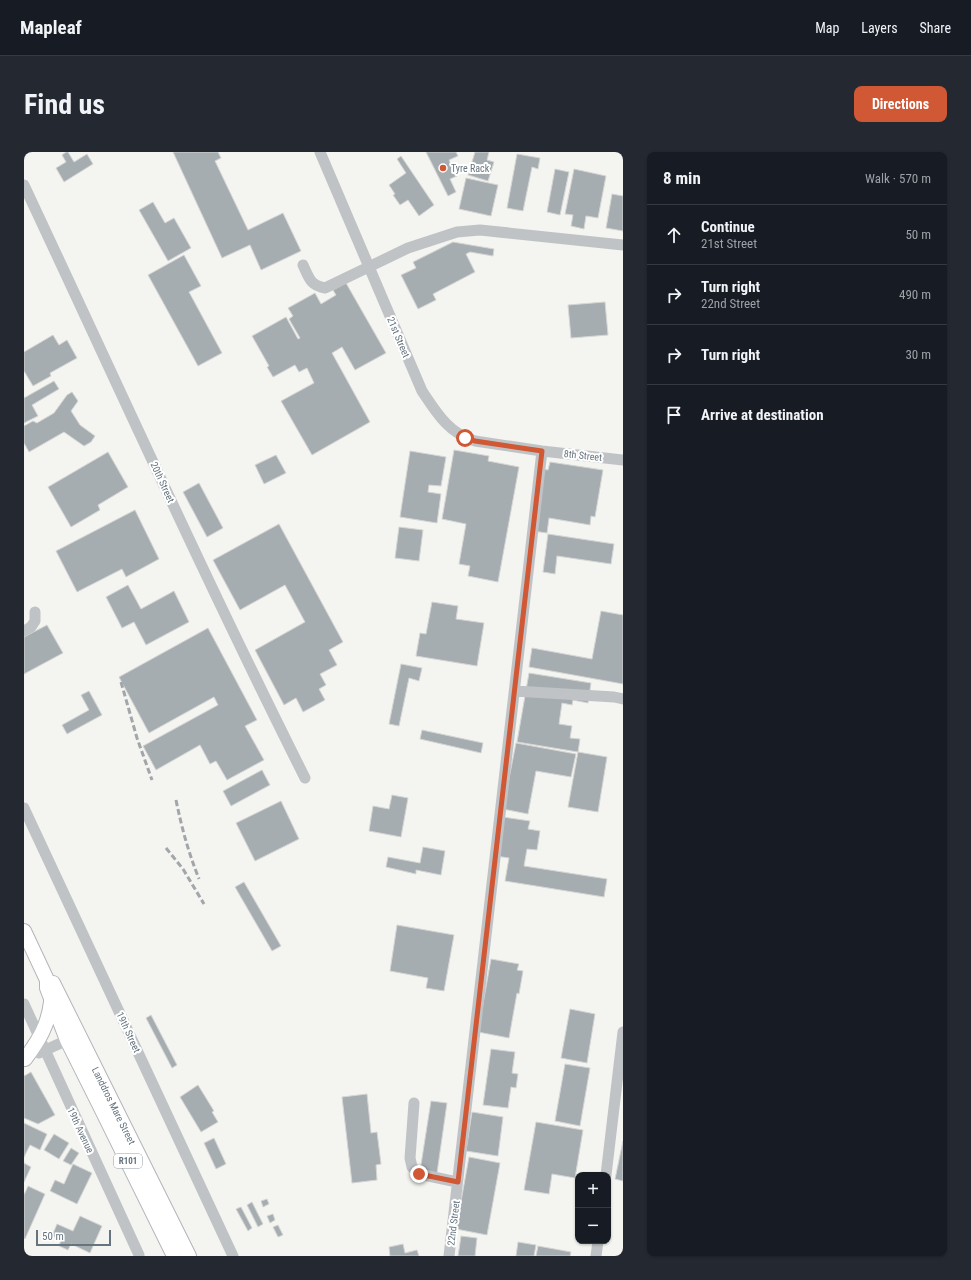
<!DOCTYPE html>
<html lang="en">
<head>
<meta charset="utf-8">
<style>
  :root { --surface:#171b24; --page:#242831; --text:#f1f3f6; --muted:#9ea1a6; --line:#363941; --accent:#d05835 }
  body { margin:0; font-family:"Roboto Condensed",sans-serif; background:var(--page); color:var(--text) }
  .controls { position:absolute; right:12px; bottom:12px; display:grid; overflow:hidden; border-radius:8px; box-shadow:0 1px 3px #0004 }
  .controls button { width:36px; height:36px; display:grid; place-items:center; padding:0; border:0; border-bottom:1px solid var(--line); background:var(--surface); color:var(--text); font:20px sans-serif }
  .scale { position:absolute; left:12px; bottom:10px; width:75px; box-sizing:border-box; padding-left:4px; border:2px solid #66747f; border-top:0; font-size:11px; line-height:14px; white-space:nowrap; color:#66747f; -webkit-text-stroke:3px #fff; paint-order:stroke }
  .stop { position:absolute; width:12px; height:12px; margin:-9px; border:3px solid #d05835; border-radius:50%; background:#fff }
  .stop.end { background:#d05835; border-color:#fff; box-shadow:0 1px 4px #0008 }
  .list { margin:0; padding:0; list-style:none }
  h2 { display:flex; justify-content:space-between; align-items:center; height:52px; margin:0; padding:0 16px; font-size:17px }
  h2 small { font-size:13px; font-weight:400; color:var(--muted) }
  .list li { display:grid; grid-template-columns:26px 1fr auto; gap:12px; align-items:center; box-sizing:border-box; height:60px; padding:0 16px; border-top:1px solid var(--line) }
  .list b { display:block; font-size:15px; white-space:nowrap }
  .list p { margin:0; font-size:13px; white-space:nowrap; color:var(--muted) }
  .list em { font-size:13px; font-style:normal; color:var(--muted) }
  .icon { flex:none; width:22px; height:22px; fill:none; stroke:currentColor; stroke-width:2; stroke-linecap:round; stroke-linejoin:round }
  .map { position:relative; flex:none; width:599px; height:1104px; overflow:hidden; border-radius:8px }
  header { display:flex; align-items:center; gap:24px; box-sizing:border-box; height:56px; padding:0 20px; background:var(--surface); border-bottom:1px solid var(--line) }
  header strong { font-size:19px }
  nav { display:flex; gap:22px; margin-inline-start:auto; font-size:14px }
  .intro { display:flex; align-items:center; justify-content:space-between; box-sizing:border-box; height:96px; padding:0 24px }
  h1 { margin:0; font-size:28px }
  .button { padding:10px 18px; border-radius:8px; background:var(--accent); color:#fff; font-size:14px; font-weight:700 }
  main { display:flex; gap:24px; padding:0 24px }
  aside { flex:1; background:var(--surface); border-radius:8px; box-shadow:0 1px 3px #0004 }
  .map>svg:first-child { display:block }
</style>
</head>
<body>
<header>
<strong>Mapleaf</strong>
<nav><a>Map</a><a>Layers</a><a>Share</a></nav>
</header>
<div class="intro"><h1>Find us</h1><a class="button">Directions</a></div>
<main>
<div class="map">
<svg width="599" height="1104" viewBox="0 0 599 1104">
  <rect width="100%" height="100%" fill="#f4f4f1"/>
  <path fill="#a6adb1" stroke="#d5d5d4" d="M42 0H44L50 10 63 2 69 12 40 30 32 16 42 10 38 3Z
    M149 0H194L197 6 191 9 224 78 259 61 277 99 237 118 226 93 198 106Z
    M402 0H432L434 4 425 8 433 24 426 27 432 40 424 44Z
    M451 0H465L463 8 470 10 464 29 444 23Z
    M493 2 516 6 514 17 508 15 499 59 483 56Z
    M377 4 410 53 395 64 384 48 376 53 369 43 371 42 365 33 382 21 373 7Z
    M531 17 545 20 536 63 523 60Z
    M550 17 582 24 574 66 562 64 560 77 547 74 549 63 541 62Z
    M442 26 474 33 467 64 435 57Z
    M588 42 599 44V79L582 76Z
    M129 50 141 71 150 66 167 96 144 109 115 58Z
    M429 90 470 97 469 104 446 100 442 102 451 120 409 142 412 148 394 157 377 123 392 116 389 110Z
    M160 103 177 134 165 140 198 201 174 214 124 123Z
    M322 131 362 201 331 218 318 195 308 201 346 270 288 303 257 249 290 231 283 216 275 220 271 213 249 225 243 215 245 214 228 184 262 165 274 187 276 186 265 167 269 164 264 156 291 141 297 152 312 143 309 138Z
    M581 150 584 183 547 186 544 153Z
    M29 183 35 193 43 188 53 206 26 221 27 224 9 234 0 219V200Z
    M30 229 35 237 8 253 14 264 0 271V246Z
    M48 240 54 249 47 259 56 273 71 284 67 290 60 294 40 280 5 300 0 291V274L9 269 13 271 30 261 43 243Z
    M430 298 465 304 464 309 495 315 474 430 444 424 446 414 435 412 442 372 418 367Z
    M386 299 422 305 417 334 405 333 404 340 417 342 413 371 376 365Z
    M84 300 104 335 74 353 76 358 47 375 24 335Z
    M252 303 262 321 240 332 231 313Z
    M526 310 579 318 571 365 567 364 566 373 525 366 523 381 509 379 519 317 524 318Z
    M175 331 199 376 183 385 159 340Z
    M111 358 135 407 102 425 98 417 53 440 32 399Z
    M255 372 319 490 305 498 313 513 296 522 302 533 295 537 301 548 279 560 272 546 260 553 231 498 281 470 261 433 216 458 189 408Z
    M375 375 399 378 395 409 371 406Z
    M524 382 590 392 587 412 533 404 531 422 519 420Z
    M104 433 117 457 150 439 165 470 122 493 110 470 98 476 82 445Z
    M408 450 434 454 432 467 460 471 453 514 392 504 396 481 402 482Z
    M577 459 599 463V532L505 515 508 496 568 507Z
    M23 473 39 501 0 522V485Z
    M184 476 233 568 221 574 240 608 203 628 192 609 186 612 176 593 132 618 119 594 194 553 190 545 125 581 95 525Z
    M377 512 398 516 395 529 385 526 375 574 365 572Z
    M505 521 567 531 564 551 549 548 548 553 538 551 535 572 548 574 546 586 556 587 554 600 493 590Z
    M65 539 78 563 43 582 38 573 65 558 57 543Z
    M398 578 459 591 457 601 396 587Z
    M492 591 552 602 547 625 512 619 504 662 479 657Z
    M554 600 583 605 574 660 544 655Z
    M238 618 246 633 207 654 199 639Z
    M368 643 384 646 377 685 345 679 349 654 365 657Z
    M257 649 275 687 231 709 212 671Z
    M479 665 506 669 504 677 516 679 513 698 503 697 500 714 583 727 580 745 481 729 485 706 472 704Z
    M399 695 421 699 417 723 392 718V722L362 715 364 705 396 711Z
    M220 730 257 794 248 799 211 735Z
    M373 773 430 783 420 839 402 836 404 826 366 819Z
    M467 807 495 812 493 818 499 819 495 842 493 841 485 886 454 880Z
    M546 857 571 862 563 911 537 906Z
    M127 863 153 913 148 916 122 866Z
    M467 897 491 900 488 921 494 922 492 936 487 935 484 956 459 953Z
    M541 912 566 916 556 974 531 969Z
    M7 920 31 963 14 972 0 966V924Z
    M174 933 190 959 188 960 194 970 177 980 156 945Z
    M343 942 347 981 353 980 357 1012 352 1013 353 1028 328 1031 318 945Z
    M407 949 423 951 413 1021 396 1019Z
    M448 960 479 965 474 1004 442 999Z
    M512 970 559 978 551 1026 528 1022 525 1042 500 1038Z
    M0 971 23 982 16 998 6 993 0 1005Z
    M30 982 45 991 35 1007 20 998Z
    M190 986 202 1012 192 1017 180 991Z
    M599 989V1029L591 1027Z
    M47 996 55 1001 47 1013 39 1009Z
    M445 1005 476 1011 463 1083 432 1077Z
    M0 1011 7 1015 0 1030Z
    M49 1012 68 1021 53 1052 26 1039 31 1028 40 1032Z
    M4 1034 21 1042 1 1087 0 1086V1043Z
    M243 1047 245 1052 239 1055 237 1049Z
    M228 1050 239 1072 234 1075 223 1053Z
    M217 1055 228 1076 224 1079 212 1057Z
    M249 1062 251 1068 246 1071 243 1064Z
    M56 1064 78 1074 66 1101 47 1092 44 1098 35 1094 37 1088 28 1084 33 1072 49 1079Z
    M254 1073 259 1083 254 1085 249 1075Z
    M437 1084 453 1086 451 1104H434Z
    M494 1090 512 1093 510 1104H492Z
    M379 1092 381 1101 393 1098 395 1104H366L365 1095Z
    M514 1094 547 1100 546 1104H512Z"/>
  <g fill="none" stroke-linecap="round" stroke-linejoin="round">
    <defs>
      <g id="major">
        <path d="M0 779 23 828V836L43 888 77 956 150 1104"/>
        <path id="s1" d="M29 831 165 1104"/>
        <path d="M1 907C15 888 24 874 27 850"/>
      </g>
    </defs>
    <use href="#major" stroke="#b1b5b8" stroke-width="16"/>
    <path stroke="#c0c3c6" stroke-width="11" d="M296 0 398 239C412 260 425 282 451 289L518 299 599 308
      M0 33C93 231 183 431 281 626
      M279 113C285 126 286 133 301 136L384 96 433 80 456 78 599 93
      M0 479 7 475 11 469V460
      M491 539 590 545 599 547
      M0 656 209 1104
      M0 852 115 1103
      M15 901 50 885
      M390 951 386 1006 388 1015 395 1022 433 1030
      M582 1023 599 880
      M425 1104 518 299
      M572 1104 574 1089"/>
    <use href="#major" stroke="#fff" stroke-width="14"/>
    <path stroke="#a1a6aa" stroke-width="3" stroke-dasharray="6 3" stroke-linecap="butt" d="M97 530 113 586 128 628
      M152 648C158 677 164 699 175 727
      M142 696 159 717 180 752"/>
  </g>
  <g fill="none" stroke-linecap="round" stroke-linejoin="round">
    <path stroke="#d05835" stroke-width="5" d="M395 1022 434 1030 518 299 451 289 441 286"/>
  </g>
  <circle fill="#d05835" stroke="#fff" stroke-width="1.5" cx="419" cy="16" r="4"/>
  <g text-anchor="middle" stroke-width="4" stroke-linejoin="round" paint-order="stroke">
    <rect fill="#fff" stroke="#949ea5" stroke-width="1" x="90" y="1002" width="28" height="14" rx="3"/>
    <g font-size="9" font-weight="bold" fill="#66747f">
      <text x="104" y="1012">R101</text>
    </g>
    <g font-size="10" fill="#66747f" stroke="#fff" text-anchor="start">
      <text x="427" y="20">Tyre Rack</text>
    </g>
    <g font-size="10" fill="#66747f" stroke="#fff">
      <text transform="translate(375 185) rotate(67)" y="4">21st Street</text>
      <text transform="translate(559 303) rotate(6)" y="4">8th Street</text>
      <text transform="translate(139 330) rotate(65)" y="4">20th Street</text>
      <text transform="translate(105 880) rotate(65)" y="4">19th Street</text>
      <text dy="4" stroke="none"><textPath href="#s1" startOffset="137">Landdros Mare Street</textPath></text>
      <text transform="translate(57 978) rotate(65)" y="4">19th Avenue</text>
      <text transform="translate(429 1071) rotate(-83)" y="4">22nd Street</text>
    </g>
  </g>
</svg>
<div class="controls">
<button>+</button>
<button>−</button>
</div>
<div class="scale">50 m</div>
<div class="stop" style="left:441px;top:286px"></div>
<div class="stop end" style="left:395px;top:1022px"></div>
</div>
<aside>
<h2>8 min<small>Walk · 570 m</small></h2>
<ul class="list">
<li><svg class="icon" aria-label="ahead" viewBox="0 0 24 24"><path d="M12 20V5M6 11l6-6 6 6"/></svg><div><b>Continue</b><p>21st Street</p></div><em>50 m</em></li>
<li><svg class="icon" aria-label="right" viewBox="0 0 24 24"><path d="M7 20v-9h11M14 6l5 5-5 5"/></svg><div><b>Turn right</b><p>22nd Street</p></div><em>490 m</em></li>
<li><svg class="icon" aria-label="right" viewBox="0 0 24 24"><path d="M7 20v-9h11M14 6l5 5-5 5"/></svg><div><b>Turn right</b></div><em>30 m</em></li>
<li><svg class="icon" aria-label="arrive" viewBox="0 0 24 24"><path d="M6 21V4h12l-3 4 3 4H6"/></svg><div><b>Arrive at destination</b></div></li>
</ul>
</aside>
</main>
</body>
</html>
